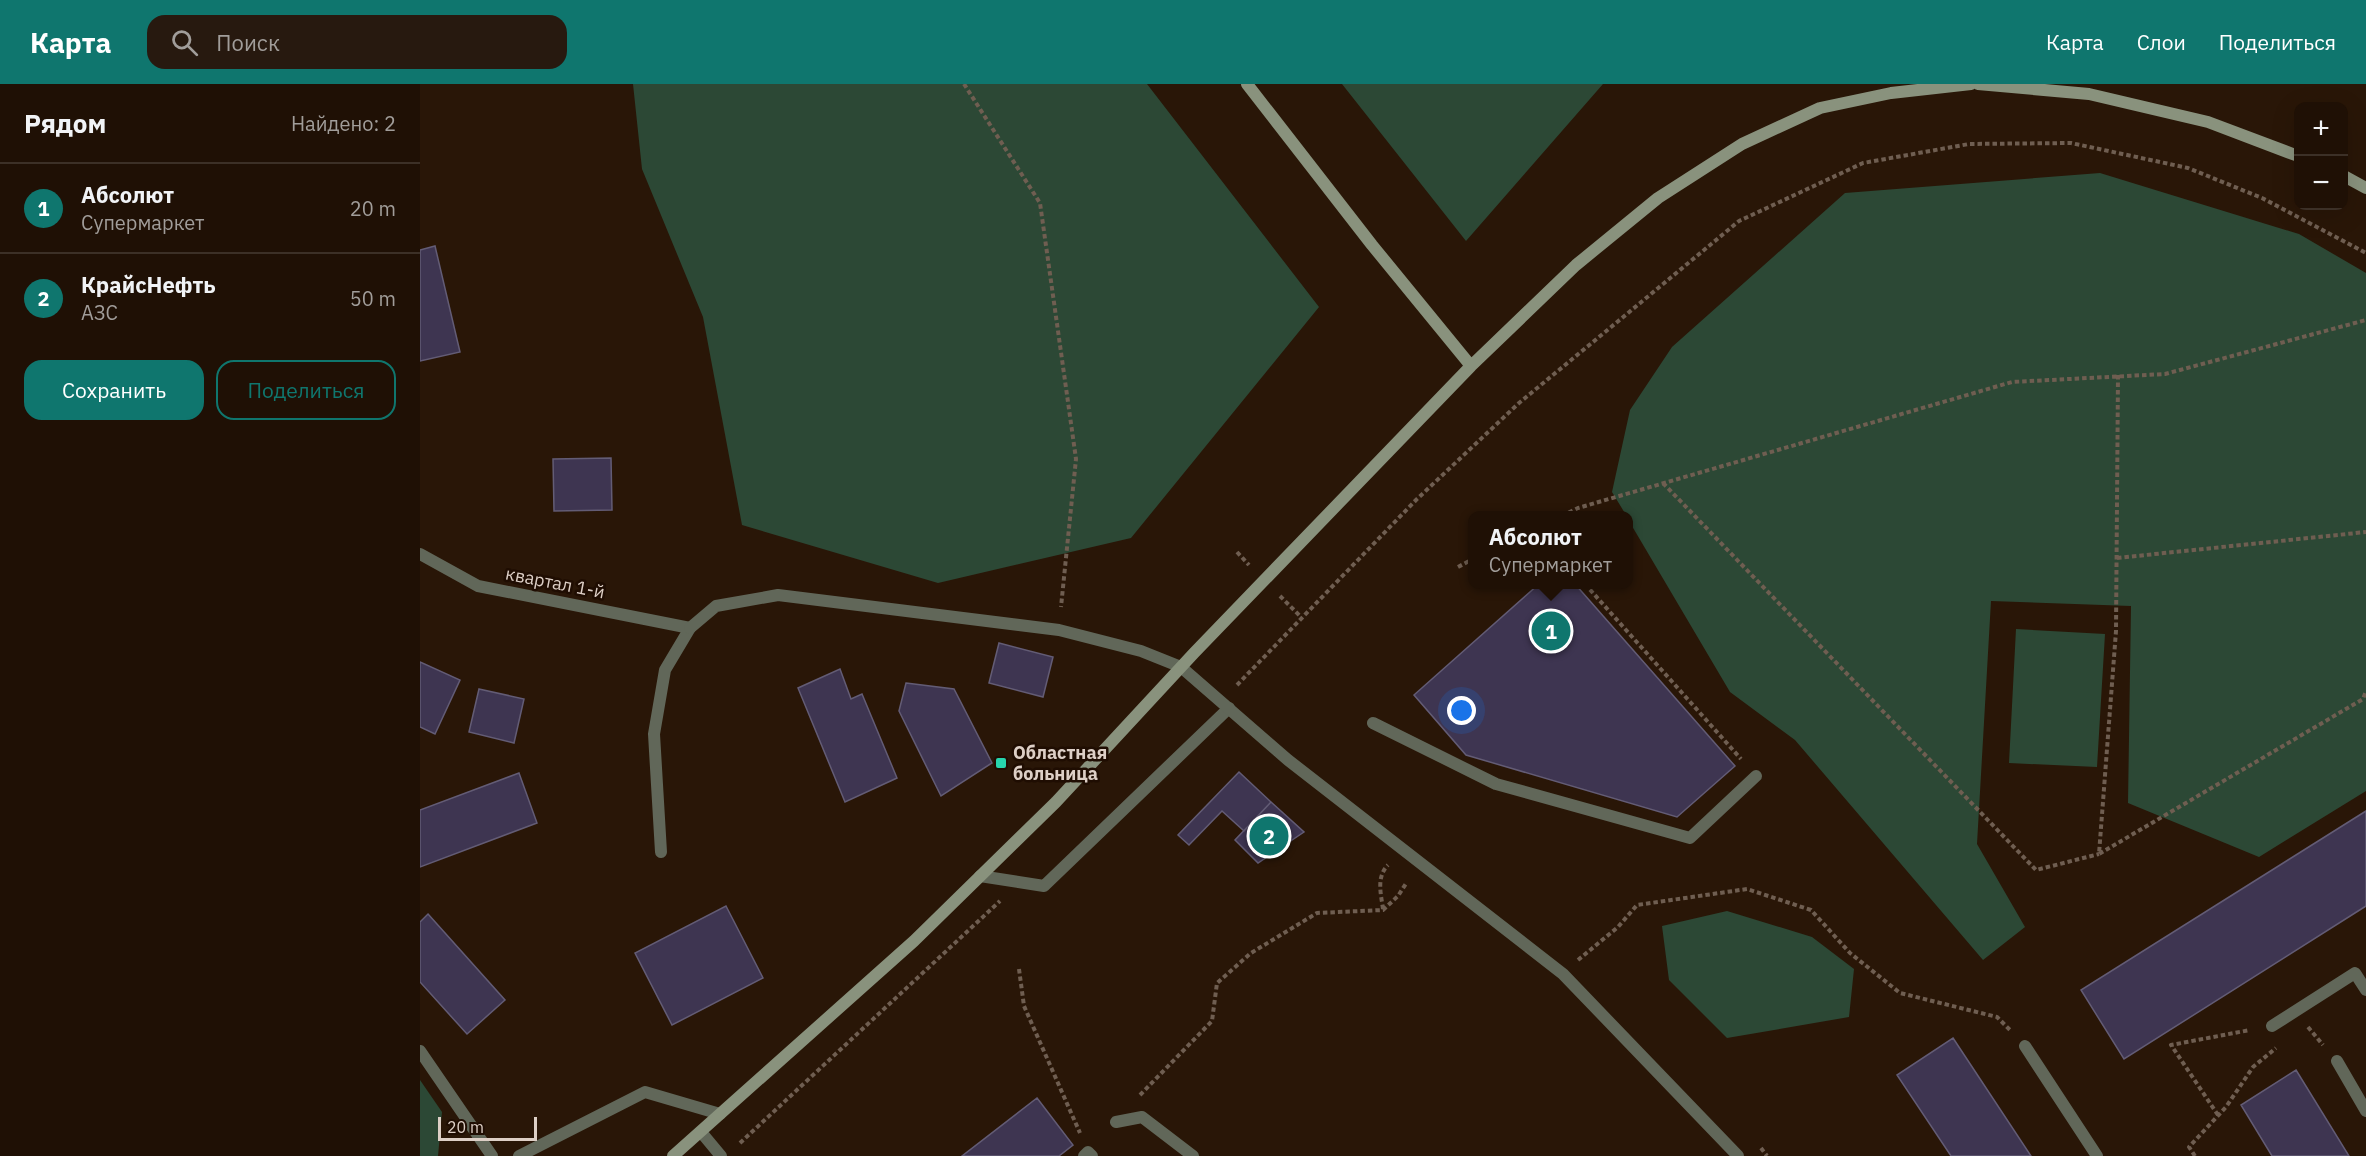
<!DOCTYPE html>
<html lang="ru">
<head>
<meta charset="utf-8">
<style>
  :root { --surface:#1f1005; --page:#27190f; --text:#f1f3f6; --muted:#a19d9a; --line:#3c3027; --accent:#0f766e }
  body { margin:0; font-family:"IBM Plex Sans",sans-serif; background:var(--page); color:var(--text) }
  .controls { position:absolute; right:18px; top:18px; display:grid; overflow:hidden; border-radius:12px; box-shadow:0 6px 24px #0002 }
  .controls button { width:54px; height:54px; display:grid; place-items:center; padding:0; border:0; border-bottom:2px solid var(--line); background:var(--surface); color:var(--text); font:30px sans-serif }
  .scale { position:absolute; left:18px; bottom:15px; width:99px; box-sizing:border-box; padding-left:6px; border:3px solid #ddcfc6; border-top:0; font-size:16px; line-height:21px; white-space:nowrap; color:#ddcfc6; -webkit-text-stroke:4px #1f0d02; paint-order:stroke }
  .you { position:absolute; left:1042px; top:627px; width:21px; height:21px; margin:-15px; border:4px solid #fff; border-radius:50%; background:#1a73e8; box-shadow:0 0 0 9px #1a73e833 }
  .badge { display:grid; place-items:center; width:39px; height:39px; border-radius:50%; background:var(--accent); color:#fff; font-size:20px; font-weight:700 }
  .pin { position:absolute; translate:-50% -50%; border:3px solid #fff; box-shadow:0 2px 6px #0006 }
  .popup { position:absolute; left:1048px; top:427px; width:165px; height:78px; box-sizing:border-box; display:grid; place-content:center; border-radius:12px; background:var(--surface); filter:drop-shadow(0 2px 4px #0005); font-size:20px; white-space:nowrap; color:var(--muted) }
  .popup b { font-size:22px; color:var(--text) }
  .popup::after { content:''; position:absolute; left:50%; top:100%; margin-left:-12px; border:12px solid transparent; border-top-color:var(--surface) }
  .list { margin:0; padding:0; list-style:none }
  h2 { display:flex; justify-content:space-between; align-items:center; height:78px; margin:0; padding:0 24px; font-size:26px }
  h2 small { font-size:20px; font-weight:400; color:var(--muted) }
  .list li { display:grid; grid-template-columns:39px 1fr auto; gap:18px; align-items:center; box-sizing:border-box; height:90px; padding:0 24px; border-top:2px solid var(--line) }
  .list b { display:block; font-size:22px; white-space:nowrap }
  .list p { margin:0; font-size:20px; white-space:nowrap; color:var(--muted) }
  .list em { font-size:20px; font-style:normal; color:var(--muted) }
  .actions { display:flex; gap:12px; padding:18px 24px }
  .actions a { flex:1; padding:14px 0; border:2px solid var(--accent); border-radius:18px; text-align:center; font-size:21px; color:var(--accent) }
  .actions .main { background:var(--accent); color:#fff }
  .icon { flex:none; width:33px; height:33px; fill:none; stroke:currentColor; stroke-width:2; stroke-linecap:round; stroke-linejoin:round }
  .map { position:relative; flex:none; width:1946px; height:1072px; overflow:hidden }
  header { display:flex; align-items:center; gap:36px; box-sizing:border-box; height:84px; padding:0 30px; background:var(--accent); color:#fff }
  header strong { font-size:28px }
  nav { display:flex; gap:33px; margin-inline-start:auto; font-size:21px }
  .search { width:420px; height:54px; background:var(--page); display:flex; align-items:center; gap:15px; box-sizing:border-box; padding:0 21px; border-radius:18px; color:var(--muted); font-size:22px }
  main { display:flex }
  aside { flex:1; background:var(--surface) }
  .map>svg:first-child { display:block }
</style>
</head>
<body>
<header>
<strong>Карта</strong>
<div class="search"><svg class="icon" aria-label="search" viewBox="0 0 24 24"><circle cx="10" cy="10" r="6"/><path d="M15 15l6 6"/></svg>Поиск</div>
<nav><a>Карта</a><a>Слои</a><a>Поделиться</a></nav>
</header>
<main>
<aside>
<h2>Рядом<small>Найдено: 2</small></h2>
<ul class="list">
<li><span class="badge">1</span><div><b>Абсолют</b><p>Супермаркет</p></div><em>20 m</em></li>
<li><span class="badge">2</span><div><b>КрайсНефть</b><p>АЗС</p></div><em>50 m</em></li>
</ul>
<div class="actions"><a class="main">Сохранить</a><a>Поделиться</a></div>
</aside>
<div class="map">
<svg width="1946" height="1072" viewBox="0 0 1946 1072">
  <rect width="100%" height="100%" fill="#291607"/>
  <path fill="#2c4835" d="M213 0H727L899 223 711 454 518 499 322 441 283 233 222 85Z
    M922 0H1183L1046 157Z
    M1680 89 1879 150 1946 189V707L1839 773 1708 719 1711 522 1571 517 1557 760 1605 843 1563 876 1375 656 1310 608 1209 437V432L1206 431 1192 408 1210 326 1252 263 1425 109Z
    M1596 545 1685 550 1677 683 1589 679Z
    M1307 827 1392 853 1434 885 1429 933 1307 954 1249 896 1242 842Z
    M0 996 22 1028 18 1072H0Z"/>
  <path fill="#3e3551" stroke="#635c75" stroke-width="1.5" d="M15 162 40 268 0 277V166Z
    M191 374 192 426 134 427 133 375Z
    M1119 500H1155L1315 682 1257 733 1046 671 994 611Z
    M579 559 633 573 623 613 569 599Z
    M0 578 40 596 15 650 0 643Z
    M420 585 431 615 442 610 477 694 425 718 378 604Z
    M486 599 534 605 572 679 521 712 479 627Z
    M59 605 104 615 94 659 49 648Z
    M819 688 851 718 824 747 802 727 769 761 758 751Z
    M99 689 117 739 0 783V726Z
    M851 718 884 748 838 779 815 756Z
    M1946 727V822L1704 975 1661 906Z
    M306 822 343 894 252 941 215 869Z
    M8 830 85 916 47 950 0 898V838Z
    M1533 954 1611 1072H1531L1477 991Z
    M1876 986 1929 1072H1852L1821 1021Z
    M617 1014 653 1061 639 1072H542Z"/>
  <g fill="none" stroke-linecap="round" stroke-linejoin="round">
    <path stroke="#6f5e51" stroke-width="4" stroke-dasharray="4.5 3" stroke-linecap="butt" d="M544 0 620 119 656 375 641 523
      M1698 291 1696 547 1679 770 1943 615 1946 607
      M1243 399 1616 786 1679 770
      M1142 432 1158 424 1592 298 1745 290 1946 236
      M817 468 829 481
      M1697 474 1946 448
      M1038 483 1053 475
      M1165 500 1321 675
      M860 512 881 533
      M817 601 996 416 1099 319 1202 234 1319 137 1443 79 1549 60 1651 59 1768 84 1842 114 1946 169
      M963 825C961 810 956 793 968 781
      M1158 876 1198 843 1217 821 1327 805 1391 826 1430 869 1480 909 1577 933 1590 946
      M599 885 604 922 660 1049
      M1888 943 1903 961
      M720 1011 792 937 797 899 831 869 897 829 963 826 978 812 987 798
      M1798 1031 1751 961 1830 946
      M320 1059 580 817
      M1341 1064 1347 1072
      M1775 1072 1769 1063 1806 1023 1833 983 1856 964"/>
    <path stroke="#616759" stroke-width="12" d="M0 470 58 502 270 544 245 586 234 650 241 768
      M953 639 1076 700 1270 754 1336 692
      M560 792 624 802 809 624
      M1852 942 1935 889 1946 906
      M1605 962 1677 1072
      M0 967 72 1072
      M1917 977 1946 1027
      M696 1038 722 1033 773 1072
      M281 1048 301 1072
      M99 1072 225 1008 300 1030
      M664 1072 668 1068 672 1072"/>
    <path stroke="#616759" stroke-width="12" d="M270 544 296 522 358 511 639 546 721 567 761 583 868 676 1143 890 1318 1072"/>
    <path stroke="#89927d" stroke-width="12" d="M827 0 952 161 1051 282
      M1558 0 1669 10 1788 38 1878 72
      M1924 92 1946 104
      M253 1072 494 857 636 718 774 569 1051 282 1156 181 1238 114 1322 60 1400 24 1471 9 1551 0"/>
  </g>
  <rect fill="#27d5ad" stroke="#1f0d02" stroke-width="2" x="575" y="673" width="12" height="12" rx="3"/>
  <g text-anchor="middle" stroke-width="5" stroke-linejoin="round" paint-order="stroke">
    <g font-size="18" fill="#ddcfc6" stroke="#1f0d02">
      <text transform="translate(135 499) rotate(11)" y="6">квартал 1-й</text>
    </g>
    <g font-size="18" font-weight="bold" fill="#ddcfc6" stroke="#1f0d02" text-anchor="start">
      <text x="593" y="675">Областная<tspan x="593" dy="21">больница</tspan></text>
    </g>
  </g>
</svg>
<div class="controls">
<button>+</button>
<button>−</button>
</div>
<div class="scale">20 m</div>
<div class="you"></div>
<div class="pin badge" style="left:1131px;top:547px">1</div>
<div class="popup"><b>Абсолют</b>Супермаркет</div>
<div class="pin badge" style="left:849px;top:752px">2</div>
</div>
</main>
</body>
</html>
